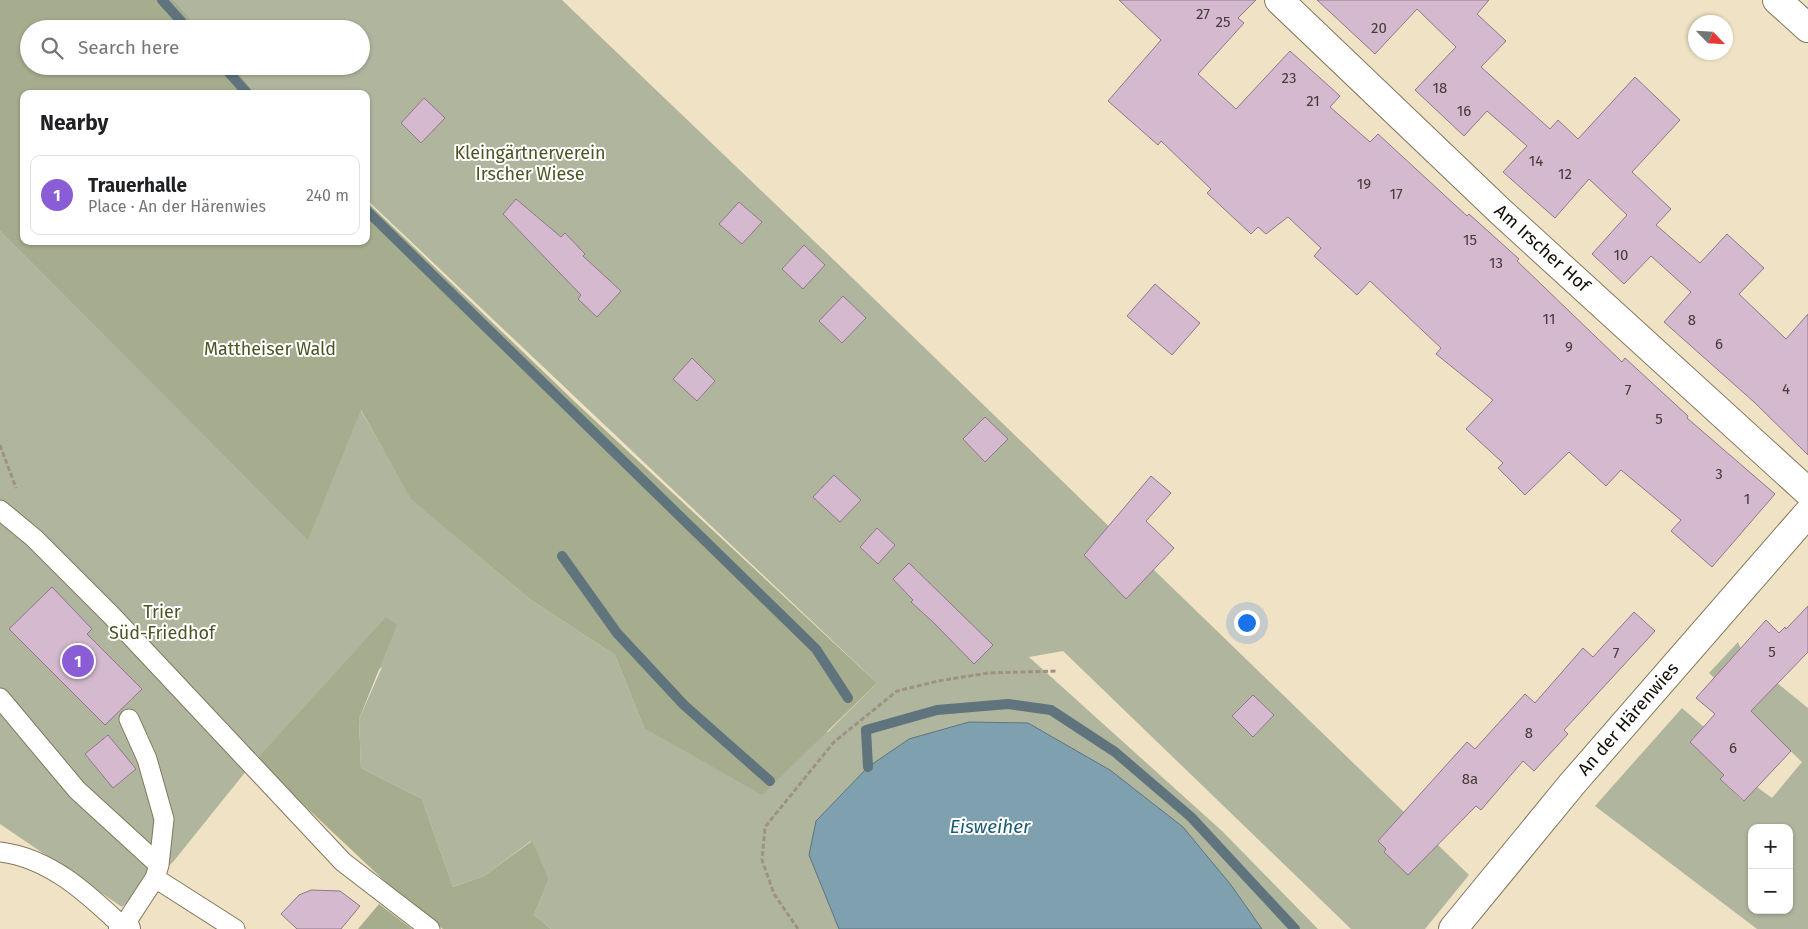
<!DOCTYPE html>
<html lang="en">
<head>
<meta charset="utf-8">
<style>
  :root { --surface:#fff; --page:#f6f6f6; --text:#202124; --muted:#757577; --line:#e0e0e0; --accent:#8a5dd6 }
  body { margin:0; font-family:"Fira Sans",sans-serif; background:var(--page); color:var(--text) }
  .controls { position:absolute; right:15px; bottom:15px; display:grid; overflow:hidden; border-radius:10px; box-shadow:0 1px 4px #0004 }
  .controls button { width:45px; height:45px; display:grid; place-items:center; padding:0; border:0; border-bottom:1px solid var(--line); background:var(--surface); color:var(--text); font:25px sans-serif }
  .compass { position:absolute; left:1688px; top:15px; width:45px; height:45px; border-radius:50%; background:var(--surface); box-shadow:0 1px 4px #0004; rotate:115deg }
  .you { position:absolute; left:1246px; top:622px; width:18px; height:18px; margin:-12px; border:4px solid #fff; border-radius:50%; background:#1a73e8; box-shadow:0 0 0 8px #1a73e833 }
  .badge { display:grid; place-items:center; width:32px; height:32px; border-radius:50%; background:var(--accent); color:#fff; font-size:16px; font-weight:700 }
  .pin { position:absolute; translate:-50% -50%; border:2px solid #fff; box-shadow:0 1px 5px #0006 }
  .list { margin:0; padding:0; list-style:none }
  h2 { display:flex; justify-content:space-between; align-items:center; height:65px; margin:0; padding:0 20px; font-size:21px }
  h2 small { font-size:16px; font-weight:400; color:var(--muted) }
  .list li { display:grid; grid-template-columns:32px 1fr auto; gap:15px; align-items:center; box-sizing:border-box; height:80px; margin:0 10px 10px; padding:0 10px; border:1px solid var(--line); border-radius:10px }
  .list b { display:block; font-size:19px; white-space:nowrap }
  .list p { margin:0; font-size:16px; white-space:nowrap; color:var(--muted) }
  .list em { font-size:16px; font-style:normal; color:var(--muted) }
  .icon { flex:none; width:28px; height:28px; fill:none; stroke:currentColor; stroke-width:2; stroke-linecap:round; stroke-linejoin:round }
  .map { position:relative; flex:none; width:1808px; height:929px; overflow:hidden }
  .search { position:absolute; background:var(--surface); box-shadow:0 1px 4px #0004; left:20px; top:20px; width:350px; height:55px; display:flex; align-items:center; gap:12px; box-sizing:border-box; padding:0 18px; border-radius:28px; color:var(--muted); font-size:19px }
  .panel { position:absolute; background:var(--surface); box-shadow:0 1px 4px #0004; left:20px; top:90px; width:350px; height:155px; border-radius:10px }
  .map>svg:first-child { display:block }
</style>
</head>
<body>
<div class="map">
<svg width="1808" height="929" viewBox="0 0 1808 929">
  <rect width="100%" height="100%" fill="#f0e2c5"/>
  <path fill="#b0b69d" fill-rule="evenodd" d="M174 0H562L837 263 1469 875 1425 929H1351L1063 651 1029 657 1222 831 1318 929H551L534 915 549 879 531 841 484 876 453 887 422 799 361 768 359 719 382 667 251 765 173 862 122 907 0 824V231L308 539 360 409 412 499 528 598 615 655 644 728 828 732 877 683 366 199V94H256L234 66H361V29H200Z
    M1738 642 1740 647 1777 683 1808 708V929H1757L1595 806 1682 708 1704 727 1724 775 1720 779 1743 801 1757 787 1772 798 1802 762 1709 673ZM1752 828H1789V910H1752Z"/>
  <path fill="#a6ad8f" d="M0 0H174L200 29H29V66H234L256 94H24V241H366V201L575 402 877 683 762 795 644 728 615 655 528 598 411 499 361 410 308 540 0 231Z
    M386 617 397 625 359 719 361 768 422 799 453 887 484 876 532 841 549 879 534 915 551 929H443L409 904 256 760Z
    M379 904 412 929H358Z"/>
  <path fill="#7fa0af" stroke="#5f747c" d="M969 722 1028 723 1110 770 1183 827 1231 885 1262 929H839L809 855 816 821 868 767 909 739Z"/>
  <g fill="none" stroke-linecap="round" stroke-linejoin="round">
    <path stroke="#5f747c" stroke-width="10" d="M162 0 188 29
      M223 66 248 94
      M366 210 816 649 848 698
      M562 556 617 633 684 705 770 781
      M868 767 866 730 937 710 1008 704 1051 710 1115 752 1191 817 1295 929"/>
  </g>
  <path fill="#d4b9cf" stroke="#8f778b" d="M1119 0H1256L1238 18 1244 23 1198 74 1236 109 1290 51 1340 96 1330 107 1370 142 1378 134 1467 216 1469 214 1519 259 1517 261 1622 362 1625 358 1688 416 1687 418 1775 494 1712 567 1671 531 1681 520 1621 470 1606 486 1569 452 1525 495 1498 468 1503 463 1466 429 1493 400 1436 354 1441 348 1370 281 1357 295 1314 256 1321 248 1288 217 1266 234 1258 227 1251 234 1207 193 1211 189 1161 141 1158 145 1108 101 1161 40Z
    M1317 0H1489L1477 14 1506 41 1481 67 1550 129 1558 120 1578 139 1635 77 1680 120 1632 172 1671 209 1656 225 1700 263 1727 234 1764 268 1739 294 1786 339 1808 314V455L1754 402 1664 322 1691 292 1651 256 1624 284 1592 254 1627 215 1589 179 1555 218 1503 172 1527 146 1487 111 1464 136 1415 90 1456 47 1417 9 1375 54Z
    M424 98 445 118 421 143 401 123Z
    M516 199 561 237 565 233 585 254 583 256 621 291 597 317 578 299 581 295 503 214Z
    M739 202 762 222 742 244 719 224Z
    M804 245 825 265 803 289 782 269Z
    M1155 284 1200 323 1172 355 1127 316Z
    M843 296 866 318 842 343 819 321Z
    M692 358 715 381 697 401 673 379Z
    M985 417 1008 439 985 462 963 439Z
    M834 475 861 500 840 522 813 497Z
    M1151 476 1171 493 1146 521 1174 548 1126 599 1084 555Z
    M877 528 895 545 878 564 860 547Z
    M909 563 993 645 974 664 934 623 911 602 913 600 893 579Z
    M52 587 92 629 87 634 142 689 105 725 9 629Z
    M1808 606V652L1751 711 1791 751 1744 801 1720 779 1724 775 1690 742 1715 714 1696 698 1766 620 1779 633 1785 627 1786 629Z
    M1634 612 1655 631 1564 730 1568 734 1534 771 1523 761 1481 810 1476 806 1408 875 1384 852 1386 849 1378 841 1467 742 1475 749 1525 694 1535 703 1583 648 1593 657Z
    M1253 695 1274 715 1253 737 1232 716Z
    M108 735 136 769 113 788 85 754Z
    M311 890 340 891 360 906 341 929H297L281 914 299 895Z"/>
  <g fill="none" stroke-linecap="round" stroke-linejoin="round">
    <defs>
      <path id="service" d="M0 510 34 538 112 616 343 862 430 929
        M0 698 77 790 159 865 155 878
        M129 719 147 759 164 819 159 865
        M0 852C50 858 88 894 123 927L155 878 235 929"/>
      <path id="minor" d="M1279 0 1501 212 1808 492
        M123 927 126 929
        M1453 929 1572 784 1808 513"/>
      <path id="tertiary" d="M1777 0 1808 28"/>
    </defs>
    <use href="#service" stroke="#83775d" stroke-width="21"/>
    <use href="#minor" stroke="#83775d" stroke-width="30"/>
    <use href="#tertiary" stroke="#83775d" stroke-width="30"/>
    <path stroke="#9e937e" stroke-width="3" stroke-dasharray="5 2.5" stroke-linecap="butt" d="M0 445 16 488
      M798 929 774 894 762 860 765 827 834 742 897 691 938 681 988 673 1058 671"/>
    <use href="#service" stroke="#fff" stroke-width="19"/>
    <use href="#minor" stroke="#fff" stroke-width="28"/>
    <use href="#tertiary" stroke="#fff" stroke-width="28"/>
  </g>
  <g text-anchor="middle" stroke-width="4" stroke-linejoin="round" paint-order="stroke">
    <g font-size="15" fill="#443a38">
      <text x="1203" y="19">27</text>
      <text x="1223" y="27">25</text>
      <text x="1379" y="33">20</text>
      <text x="1289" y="83">23</text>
      <text x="1440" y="93">18</text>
      <text x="1313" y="106">21</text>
      <text x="1464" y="116">16</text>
      <text x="1536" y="166">14</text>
      <text x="1565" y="179">12</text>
      <text x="1364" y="189">19</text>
      <text x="1396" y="199">17</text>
      <text x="1470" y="245">15</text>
      <text x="1621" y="260">10</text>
      <text x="1496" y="268">13</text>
      <text x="1549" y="324">11</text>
      <text x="1692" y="325">8</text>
      <text x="1719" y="349">6</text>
      <text x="1569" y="352">9</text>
      <text x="1786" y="394">4</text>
      <text x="1628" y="395">7</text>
      <text x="1659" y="424">5</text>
      <text x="1719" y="479">3</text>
      <text x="1747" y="504">1</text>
      <text x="1772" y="657">5</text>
      <text x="1616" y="658">7</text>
      <text x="1529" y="738">8</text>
      <text x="1733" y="753">6</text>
      <text x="1470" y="784">8a</text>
    </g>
    <g font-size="18" fill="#4b5422" stroke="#fff">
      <text x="530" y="159">Kleingärtnerverein<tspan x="530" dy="21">Irscher Wiese</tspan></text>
      <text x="270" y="355">Mattheiser Wald</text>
      <text x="162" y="618">Trier<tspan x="162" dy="21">Süd-Friedhof</tspan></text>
    </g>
    <g font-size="18" fill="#140f06" stroke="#fff">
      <text transform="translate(1542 248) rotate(42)" y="6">Am Irscher Hof</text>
      <text transform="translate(1628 719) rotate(-49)" y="6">An der Härenwies</text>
    </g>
    <g font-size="19" font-style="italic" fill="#1b5b72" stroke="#fff">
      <text x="990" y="833">Eisweiher</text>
    </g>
  </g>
</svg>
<div class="controls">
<button>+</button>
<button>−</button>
</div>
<svg class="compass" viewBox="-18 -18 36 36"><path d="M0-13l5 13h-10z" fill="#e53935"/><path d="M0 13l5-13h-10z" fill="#757577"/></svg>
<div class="you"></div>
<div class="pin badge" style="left:78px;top:661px">1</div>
<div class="search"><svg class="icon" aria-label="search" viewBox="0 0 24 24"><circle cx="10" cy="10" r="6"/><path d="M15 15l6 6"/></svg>Search here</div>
<section class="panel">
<h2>Nearby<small></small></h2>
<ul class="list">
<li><span class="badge">1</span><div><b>Trauerhalle</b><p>Place · An der Härenwies</p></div><em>240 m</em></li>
</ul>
</section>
</div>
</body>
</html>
